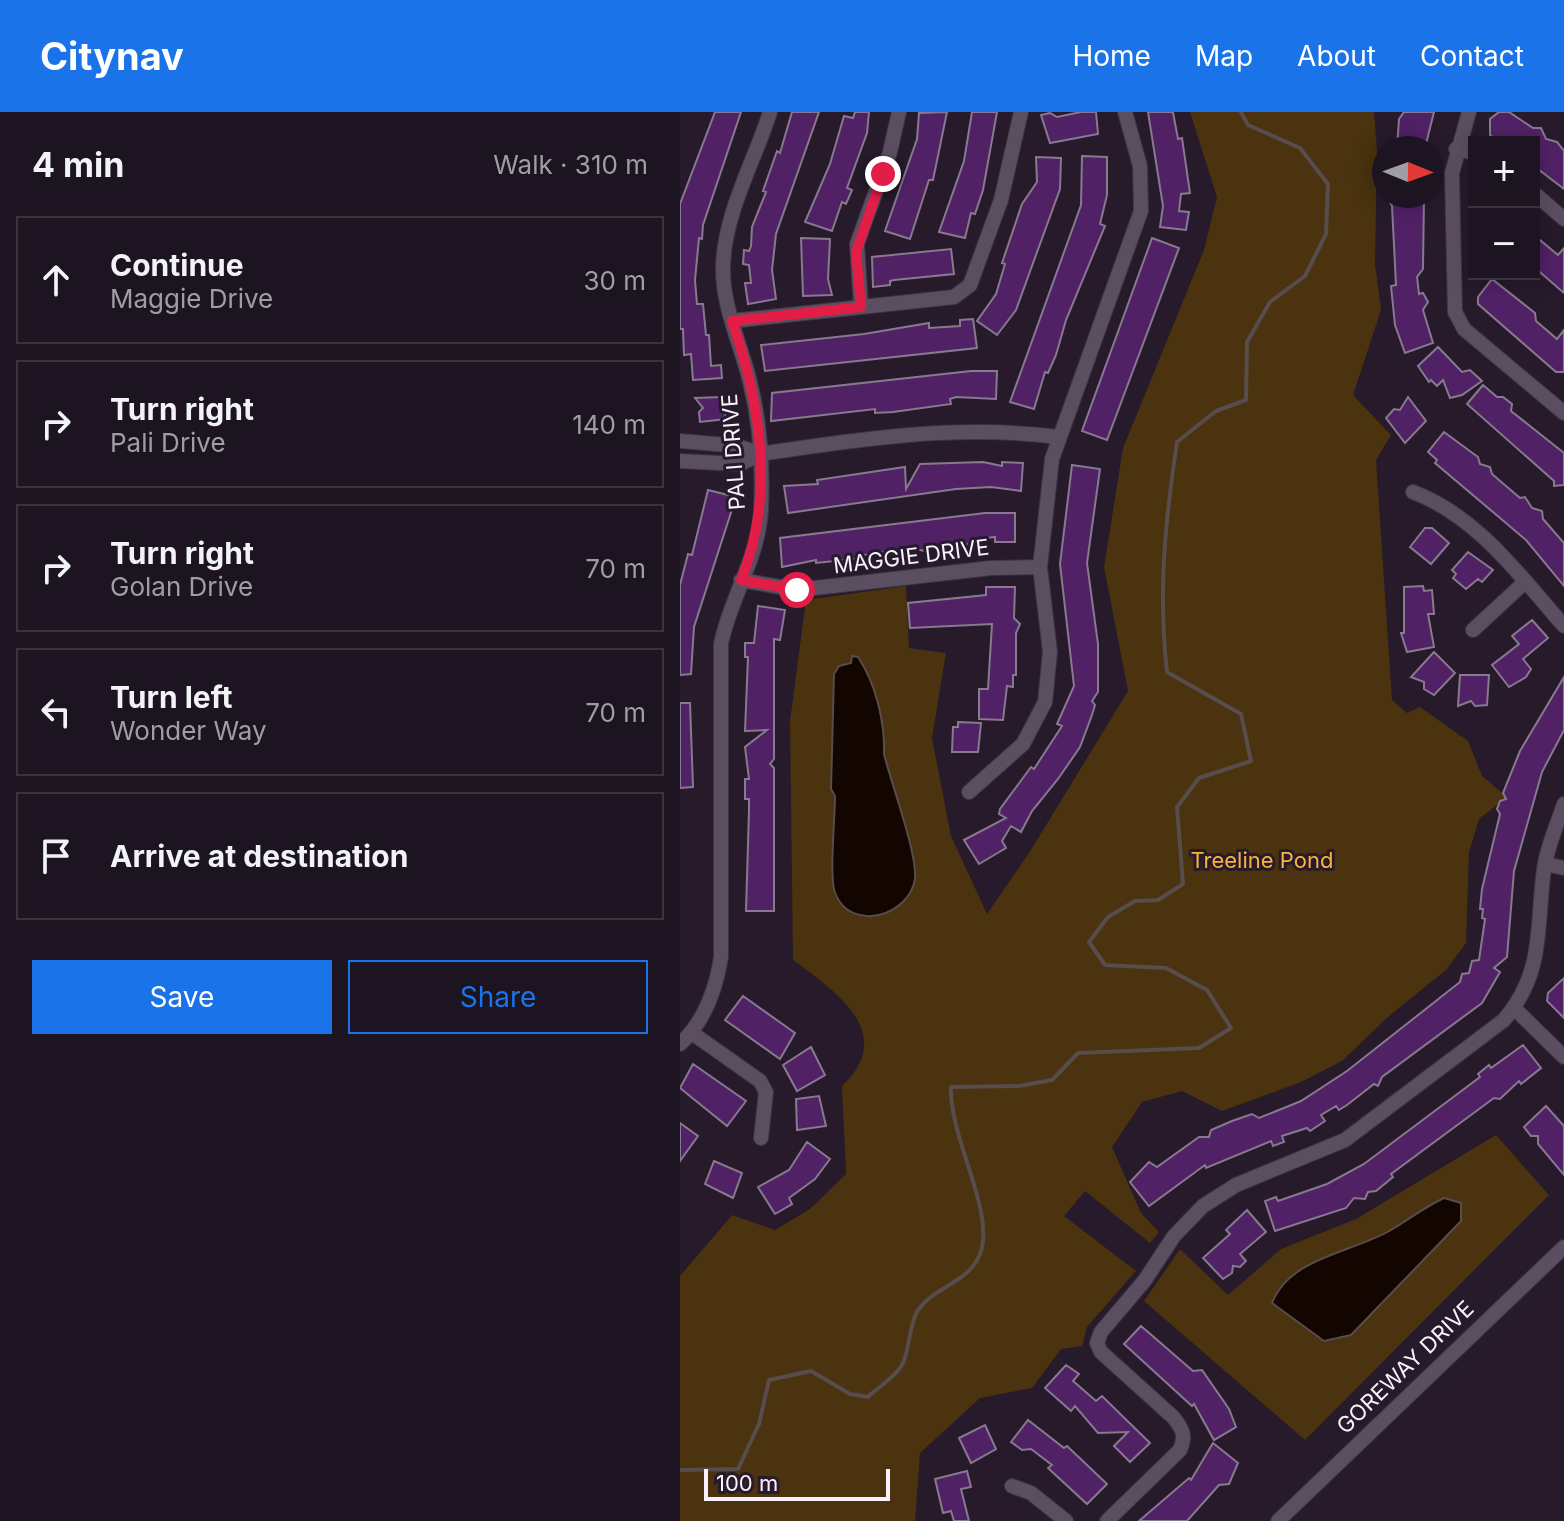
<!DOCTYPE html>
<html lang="en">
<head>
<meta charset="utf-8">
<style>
  :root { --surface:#1c1420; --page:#251d29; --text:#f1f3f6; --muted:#a09ea5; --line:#3a333e; --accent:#1a73e8 }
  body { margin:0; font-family:Inter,sans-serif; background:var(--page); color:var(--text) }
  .controls { position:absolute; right:24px; top:24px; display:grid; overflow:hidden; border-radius:0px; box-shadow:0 4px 20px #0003 }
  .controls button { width:72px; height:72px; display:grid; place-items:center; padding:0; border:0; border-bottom:2px solid var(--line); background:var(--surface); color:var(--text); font:40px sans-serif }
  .compass { position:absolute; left:692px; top:24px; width:72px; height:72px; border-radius:50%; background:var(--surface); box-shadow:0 4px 20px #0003; rotate:91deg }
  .scale { position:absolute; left:24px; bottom:20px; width:186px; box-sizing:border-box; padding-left:8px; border:4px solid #f9f1fd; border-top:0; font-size:22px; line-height:28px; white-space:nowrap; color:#f9f1fd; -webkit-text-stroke:6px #261a2b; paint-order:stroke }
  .stop { position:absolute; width:24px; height:24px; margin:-18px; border:6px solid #e11d48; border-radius:50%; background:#fff }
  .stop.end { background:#e11d48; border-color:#fff; box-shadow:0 2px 8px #0008 }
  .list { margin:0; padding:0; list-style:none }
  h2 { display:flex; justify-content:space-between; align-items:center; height:104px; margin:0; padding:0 32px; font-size:34px }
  h2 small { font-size:26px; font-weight:400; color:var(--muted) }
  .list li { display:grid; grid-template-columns:52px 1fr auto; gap:24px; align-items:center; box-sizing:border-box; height:128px; margin:0 16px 16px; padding:0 16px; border:2px solid var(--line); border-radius:0px }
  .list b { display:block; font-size:30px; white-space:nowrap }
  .list p { margin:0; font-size:26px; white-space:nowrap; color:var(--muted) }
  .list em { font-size:26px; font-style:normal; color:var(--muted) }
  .actions { display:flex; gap:16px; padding:24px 32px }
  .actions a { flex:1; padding:18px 0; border:2px solid var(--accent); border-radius:0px; text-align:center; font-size:28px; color:var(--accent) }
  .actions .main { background:var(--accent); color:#fff }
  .icon { flex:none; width:44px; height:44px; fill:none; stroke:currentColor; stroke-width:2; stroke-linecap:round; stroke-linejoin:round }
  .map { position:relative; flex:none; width:884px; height:1409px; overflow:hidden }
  header { display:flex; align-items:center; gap:48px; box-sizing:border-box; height:112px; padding:0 40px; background:var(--accent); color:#fff }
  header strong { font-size:38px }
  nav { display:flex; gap:44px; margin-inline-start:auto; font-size:28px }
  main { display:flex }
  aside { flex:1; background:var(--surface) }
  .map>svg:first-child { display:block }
</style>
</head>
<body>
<header>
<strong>Citynav</strong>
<nav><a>Home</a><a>Map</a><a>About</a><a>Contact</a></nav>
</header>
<main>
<aside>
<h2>4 min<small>Walk · 310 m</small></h2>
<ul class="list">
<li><svg class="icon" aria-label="ahead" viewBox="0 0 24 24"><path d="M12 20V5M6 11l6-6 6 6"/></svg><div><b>Continue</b><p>Maggie Drive</p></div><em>30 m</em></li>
<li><svg class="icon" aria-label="right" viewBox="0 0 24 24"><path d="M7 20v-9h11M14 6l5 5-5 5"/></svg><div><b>Turn right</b><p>Pali Drive</p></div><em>140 m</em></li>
<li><svg class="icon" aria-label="right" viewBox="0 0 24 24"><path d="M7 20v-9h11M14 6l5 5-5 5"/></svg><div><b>Turn right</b><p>Golan Drive</p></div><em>70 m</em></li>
<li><svg class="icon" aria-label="left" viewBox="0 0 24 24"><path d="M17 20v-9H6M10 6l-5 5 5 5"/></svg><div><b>Turn left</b><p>Wonder Way</p></div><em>70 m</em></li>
<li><svg class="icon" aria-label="arrive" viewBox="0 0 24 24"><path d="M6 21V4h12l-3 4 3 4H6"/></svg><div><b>Arrive at destination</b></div></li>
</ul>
<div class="actions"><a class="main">Save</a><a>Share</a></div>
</aside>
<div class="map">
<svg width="884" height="1409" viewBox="0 0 884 1409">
  <rect width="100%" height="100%" fill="#261a2b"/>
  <path fill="#4a330e" d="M510 0H694L697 38 695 152 701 198 673 283 711 323 696 348 712 588 727 601 740 595 788 629 802 664 827 685 799 707 789 740 786 831 766 858 709 904 662 949 621 970 542 999 502 979 462 990 432 1035 461 1101 479 1120 470 1131 405 1079 384 1104 456 1159 407 1215 402 1234 381 1237 352 1276 300 1286 240 1341 235 1409H0V1164L52 1103 95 1118 130 1097 166 1062 162 974C218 921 155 879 113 848L110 609 126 488 226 474 229 536 266 541 252 626 271 724 307 802 349 741 448 579 424 455 443 336 524 138 537 85Z
    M816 1023 869 1083 625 1328 464 1189 500 1137 548 1183 601 1137 676 1107Z"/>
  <path fill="#130500" stroke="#584c4c" stroke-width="2" d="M172 544 178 545C196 572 205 610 204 642 211 671 237 740 235 766 231 803 171 822 155 781 149 766 155 706 155 684L151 677 154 562 159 554 171 551Z
    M764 1086 781 1091V1109L671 1223 644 1229 592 1191C610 1145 672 1141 711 1118 729 1107 745 1095 764 1086Z"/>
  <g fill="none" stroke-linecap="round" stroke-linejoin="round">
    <path stroke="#584c4c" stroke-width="4" d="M0 1358 58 1357 79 1312 89 1268 131 1259 170 1282 188 1285C198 1275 217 1264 223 1251 230 1236 229 1211 238 1198 255 1174 289 1171 300 1142 316 1100 269 1026 271 975L339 974 372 968 398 941 519 936 551 916 527 878 486 856 425 853 409 830 428 805 455 789 478 788 503 772 497 695 519 666 571 649 561 602 487 560C478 479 485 411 497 330L536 299 566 288 567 230 590 190 625 164 646 122 648 72 620 36 568 13 561 0"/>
  </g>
  <path fill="#512166" stroke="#87798e" stroke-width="2" d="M35 0H61L23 113 22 127 19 126 15 168 17 192H23L26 223H29L31 254 41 253 42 266 13 268 11 242 4 243 3 217H0V92Z
    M112 0H139L96 122 92 158 96 187 68 192 65 171H71L69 153 63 152 64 138 69 139 71 134 72 115 86 80 83 79 97 39 100 41Z
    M175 0H189L187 21 167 76 172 78 166 92 162 90 152 119 125 110 150 52 164 4 173 6Z
    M267 0 253 68H249L230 127 205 119 237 27 239 1Z
    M292 0H317L303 78 295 102 291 101 285 126 259 120 284 49Z
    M401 0H416L418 22 370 31 361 3 370 1 377 5Z
    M468 0H493L498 27 502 26 510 81 501 82 499 99 509 100 506 118 480 115 483 94Z
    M724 0H754L745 36H717L719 7Z
    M819 0H829L853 16H861L866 27 877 30 884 39V77L854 54V30H819L810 23V7Z
    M402 44 427 45V83L420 112 425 114 386 208 376 243 368 261 365 260 354 297 330 290 401 93Z
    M356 45 381 46 380 77 336 198 317 223 297 209 316 182 325 152 322 151 342 92 357 70Z
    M707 84H744L743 157 737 165 739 182 743 181 748 190 743 198 753 231 725 241 715 213 711 174 716 173 712 94Z
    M854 123 878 143 884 136V181L854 155Z
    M121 126 150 127 148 167 152 183 123 184Z
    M472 126 499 136 427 328 402 319Z
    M271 137 274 162 214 168 210 169V173L193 175 192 145Z
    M812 167 855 201 856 209 877 227 884 218V260H876L798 192V185Z
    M293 207 297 236 85 259 81 233 184 222 249 211V216L280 214V208Z
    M758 235 782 260 790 258 802 269 782 283 770 286 763 268 757 274 751 268 749 270 738 254Z
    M291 259H317L316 287 276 285 270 287 271 292 213 300 195 301V297L91 309 92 281Z
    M803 273 817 285H823L832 292 831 299 884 341V373L874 374V369L787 292Z
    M43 285 46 307 20 310 19 300 23 296 15 286Z
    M728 285 746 309 725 331 706 306 714 297 720 298Z
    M764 320 798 345 800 352 810 355 812 362 840 386 845 385 852 396 862 399 863 407 884 431V474L846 428 755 351 757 348 748 340Z
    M303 350 322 354V350L343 351 341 379 311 375 276 377 108 401 104 374 138 372 137 368 225 355 226 377 240 352Z
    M392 353 420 357 407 451 418 532V580L412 589 415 593 412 603 400 635 378 667 352 699 341 720 331 714 322 729 326 736 299 752 284 728 326 706 319 702 320 697 351 655 354 657 382 614 377 612 394 574 380 452Z
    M28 378 56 385 14 515 11 562 0 563V473L8 442 12 443Z
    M305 401H335V430H315V425L290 428 291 432 247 435 245 439 235 437 204 444V440L184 443V446L136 451V448L102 455 100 426Z
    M745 416H752L769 431 751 452 730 435Z
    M788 440 813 458 802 470 798 467 786 477 773 466 776 462 772 458Z
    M743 474 744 479 752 478 754 502H748L754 535 727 540 721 521H724V475Z
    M306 475H335L334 506 340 512 336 521V563H333V575L327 574 323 608 299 607V577H308L312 512 230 516 228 491 306 483Z
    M78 494 105 498 100 528 94 527V647L90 652 94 656V799H66L69 698V687H65V667H69L65 635 87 618 65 619 68 545H65V531H74Z
    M852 508 868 526 843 547 851 557 846 565 829 575 812 553 839 532 832 524Z
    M754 540 775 561 754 583 744 577V570L731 565Z
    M780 563H809L807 593 795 594 791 589 778 594Z
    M884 565V618L862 660 834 759 827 845 814 856 820 860 802 891 702 965 698 974 694 972 667 993 659 998 656 994 641 1003 645 1009 630 1019 627 1016 602 1024 604 1030 593 1034 591 1029 526 1056 525 1053 469 1094 450 1070 469 1050 477 1055 519 1025H529L531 1018 552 1009 572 1002 579 1006 621 989 667 959 780 870 782 862 789 861 792 849 799 848 805 807 802 806 803 797H800L802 777 820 702 817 697 820 689 826 687 823 681 840 639Z
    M0 591H10L13 675 0 676Z
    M278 610 301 611 298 640H272L273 615H278Z
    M884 866V906L867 889 868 881Z
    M63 884 115 921 100 947 45 908Z
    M843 933 861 956 841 972 839 969 820 987 814 986 711 1062 713 1065 696 1079 688 1080 685 1087 674 1086 666 1096 595 1119 585 1089 596 1085 598 1089 647 1072 684 1052 800 965 798 962 809 953 811 956Z
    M131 935 145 963 117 979 103 953Z
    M13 952 66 989 47 1014 0 976Z
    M139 984 146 1014 117 1018 116 987Z
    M866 994 884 1014V1063L858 1032V1024H851L844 1015Z
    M0 1011 18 1024 0 1049Z
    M127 1030 150 1047 135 1067 109 1086 112 1092 95 1102 78 1075 109 1058Z
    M34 1049 62 1061 53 1086 25 1072Z
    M567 1098 586 1120 560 1142 566 1149 560 1155 553 1154 552 1161 543 1167 523 1146 550 1122 546 1118Z
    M461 1214 513 1259 522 1258 549 1297 556 1315 534 1328 514 1292 512 1294 444 1232Z
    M386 1253 399 1262 393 1269 416 1289 422 1284 470 1331 450 1350 434 1334 448 1320 418 1321 395 1294 391 1299 365 1276Z
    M348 1308 384 1336 387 1334 427 1372 407 1392 368 1356 372 1353 351 1337 342 1338 331 1330Z
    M305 1313 316 1337 291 1351 279 1326Z
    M533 1331 558 1351 549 1372 539 1373 507 1409H459L509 1366 511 1368Z
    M287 1359 291 1375 281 1377 289 1409H274L271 1399 263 1401 255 1367Z"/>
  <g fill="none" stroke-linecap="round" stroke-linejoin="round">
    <defs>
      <path id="minor" d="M789 0 772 61 775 200 784 217 884 301
        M776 37 794 41
        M854 81 884 107
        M181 195 177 132 210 40 219 0
        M52 209 274 185 290 173 321 88 341 0
        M0 329 58 334 80 342
        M0 349 60 352 80 342C179 327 278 312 378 325
        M733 380C797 404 840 464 884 514
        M61 468 117 478 311 456 360 455
        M793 518 845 470
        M289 680 343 632 365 590 370 540 360 455 372 347 461 99 460 54 445 0
        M865 752 884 756
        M834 896 884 945
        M12 921 80 969 86 980 81 1026
        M0 932C24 910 36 877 41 845V532C50 486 79 445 81 398 83 357 80 310 70 270 61 233 43 196 43 158 43 103 74 51 90 0
        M332 1374 351 1381 386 1409
        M427 1409 500 1338C506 1324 503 1317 493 1305L421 1240 417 1231 421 1220 465 1168 494 1124 523 1094 556 1073 665 1028 824 908C865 860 856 815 864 757 867 735 877 713 884 692
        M598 1409 884 1135"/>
    </defs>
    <use href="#minor" stroke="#3e3442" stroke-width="16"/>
    <use href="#minor" stroke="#5b4e61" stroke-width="14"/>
  </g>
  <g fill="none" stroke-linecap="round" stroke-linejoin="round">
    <path stroke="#e11d48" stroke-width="10" d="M117 478 61 468C95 385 81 292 52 209L181 195 176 140 203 62"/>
  </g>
  <g text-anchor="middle" stroke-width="6" stroke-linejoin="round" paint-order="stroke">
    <g font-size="22" fill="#f9f1fd" stroke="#261a2b">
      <text transform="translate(53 340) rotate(-94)" y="8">PALI DRIVE</text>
      <text transform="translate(231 444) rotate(-7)" y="8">MAGGIE DRIVE</text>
      <text transform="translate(725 1255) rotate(-44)" y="8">GOREWAY DRIVE</text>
    </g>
    <g font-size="22" fill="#f9b33b" stroke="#261a2b">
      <text x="582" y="756">Treeline Pond</text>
    </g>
  </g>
</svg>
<div class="controls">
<button>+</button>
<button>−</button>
</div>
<svg class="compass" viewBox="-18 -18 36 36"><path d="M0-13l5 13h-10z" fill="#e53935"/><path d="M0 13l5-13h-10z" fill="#a09ea5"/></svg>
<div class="scale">100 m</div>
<div class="stop" style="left:117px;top:478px"></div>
<div class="stop end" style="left:203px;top:62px"></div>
</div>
</main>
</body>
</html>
